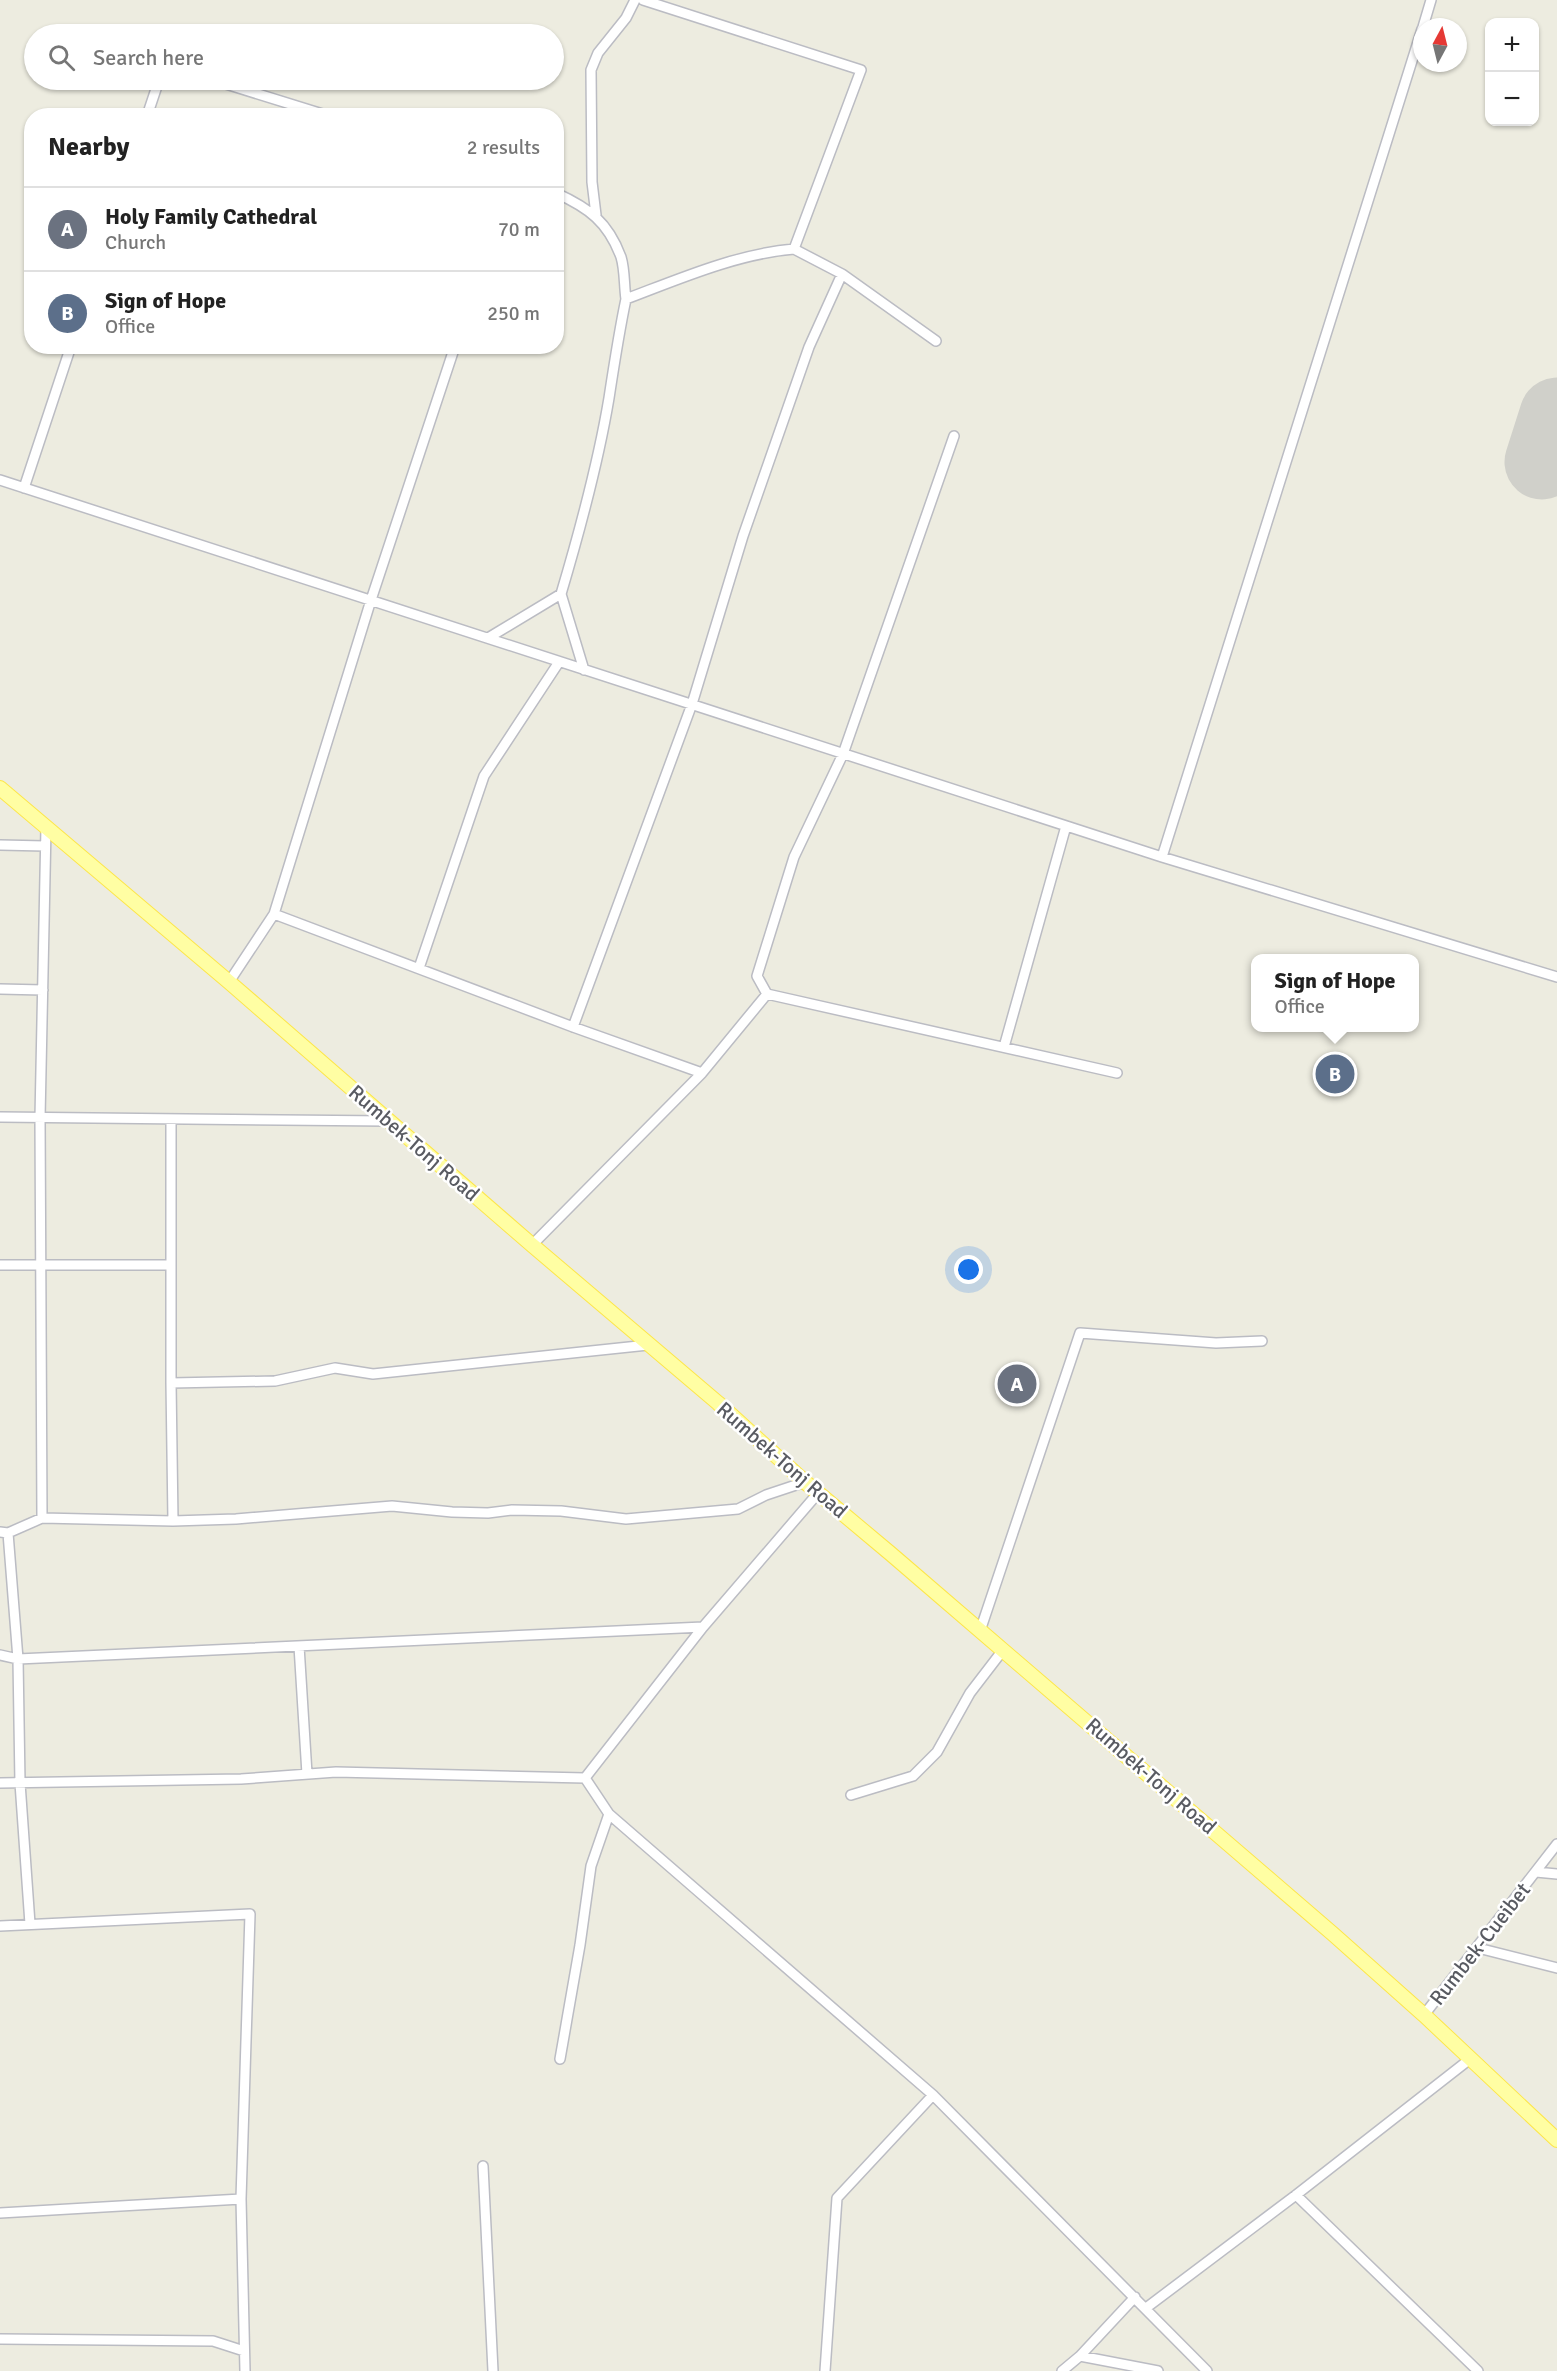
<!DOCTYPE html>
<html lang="en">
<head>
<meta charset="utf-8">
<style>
  :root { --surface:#fff; --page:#f2f2f2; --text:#222; --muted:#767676; --line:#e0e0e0; --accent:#2563eb }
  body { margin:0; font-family:Signika,sans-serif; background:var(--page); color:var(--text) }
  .controls { position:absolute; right:18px; top:18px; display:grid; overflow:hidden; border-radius:12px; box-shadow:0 2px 4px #0004 }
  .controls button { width:54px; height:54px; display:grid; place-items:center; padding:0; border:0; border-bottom:2px solid var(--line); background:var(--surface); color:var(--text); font:30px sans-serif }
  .compass { position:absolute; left:1413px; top:18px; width:54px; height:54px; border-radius:50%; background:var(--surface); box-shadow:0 2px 4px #0004; rotate:7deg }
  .you { position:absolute; left:969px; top:1270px; width:21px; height:21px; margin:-15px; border:4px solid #fff; border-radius:50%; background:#1a73e8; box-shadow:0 0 0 9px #1a73e833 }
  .badge { display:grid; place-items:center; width:39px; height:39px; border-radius:50%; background:var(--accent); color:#fff; font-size:20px; font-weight:700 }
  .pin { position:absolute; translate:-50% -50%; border:3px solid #fff; box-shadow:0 2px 6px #0006 }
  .popup { position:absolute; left:1251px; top:954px; width:168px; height:78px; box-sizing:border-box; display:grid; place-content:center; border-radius:12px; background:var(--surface); filter:drop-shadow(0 2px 4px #0005); font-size:20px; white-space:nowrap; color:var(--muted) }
  .popup b { font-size:22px; color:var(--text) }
  .popup::after { content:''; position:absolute; left:50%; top:100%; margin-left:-12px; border:12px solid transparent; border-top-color:var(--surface) }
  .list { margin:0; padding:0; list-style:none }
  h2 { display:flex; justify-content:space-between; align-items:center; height:78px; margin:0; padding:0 24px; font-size:26px }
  h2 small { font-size:20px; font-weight:400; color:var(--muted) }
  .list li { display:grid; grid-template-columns:39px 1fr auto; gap:18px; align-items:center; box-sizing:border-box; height:84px; padding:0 24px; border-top:2px solid var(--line) }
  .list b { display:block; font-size:22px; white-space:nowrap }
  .list p { margin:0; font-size:20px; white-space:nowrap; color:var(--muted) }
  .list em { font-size:20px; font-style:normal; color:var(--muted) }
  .icon { flex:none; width:33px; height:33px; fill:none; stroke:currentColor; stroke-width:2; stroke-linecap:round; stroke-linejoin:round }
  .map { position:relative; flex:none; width:1557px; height:2371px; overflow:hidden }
  .search { position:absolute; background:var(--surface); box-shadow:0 2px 4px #0004; left:24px; top:24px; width:540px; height:66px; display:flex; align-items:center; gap:15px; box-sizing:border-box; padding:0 21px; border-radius:33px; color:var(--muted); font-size:22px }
  .panel { position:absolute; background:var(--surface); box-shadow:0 2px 4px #0004; left:24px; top:108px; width:540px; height:246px; border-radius:24px }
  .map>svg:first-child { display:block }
</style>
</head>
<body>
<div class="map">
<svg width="1557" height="2371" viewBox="0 0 1557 2371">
  <rect width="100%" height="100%" fill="#edece0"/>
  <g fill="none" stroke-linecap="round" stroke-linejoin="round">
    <path stroke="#d0d0ca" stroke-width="30" d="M1554 426 1557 427"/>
    <path stroke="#d0d0ca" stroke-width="75" d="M1542 462 1557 415"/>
    <defs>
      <path id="minor" d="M643 0 861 70 794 249 842 274 936 341
        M1423 27 1431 0
        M213 80 329 116
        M147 116 159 80
        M556 193C589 208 608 222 621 257 625 270 624 286 626 299 679 279 736 254 794 249
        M596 215 592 182 591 70 598 53 626 18 635 0
        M0 480 1162 857 1557 977
        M24 488 71 346
        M561 594 584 670
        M488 638 561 594C580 530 598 464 609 398 614 365 619 332 626 299
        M0 845 45 846
        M1162 857 1422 29
        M274 914 573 1027 702 1073
        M419 968 484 776 559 662
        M229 982 274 914 371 600 455 346
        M0 989 43 990
        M767 994 757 976 794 857 843 754 954 436
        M573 1027 692 704 743 536 809 347 842 274
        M1004 1047 1066 826
        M0 1117 387 1121
        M532 1245 702 1073 767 994 1117 1073
        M0 1265H171
        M171 1383V1119
        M42 1518 40 1118 46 827
        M173 1521 171 1383 275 1381 335 1368 373 1374 648 1345
        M0 1532 8 1533 42 1518 173 1521 236 1519 392 1506 452 1512 488 1513 512 1510 561 1511 626 1519 738 1509 766 1495 805 1482
        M8 1533 18 1659 20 1783 30 1924
        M980 1631 1080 1333 1216 1343 1262 1341
        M299 1646 307 1774
        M0 1655 18 1659 703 1627 819 1492
        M585 1778 703 1627
        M0 1783 241 1779 336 1772 585 1778 609 1814 933 2095 1207 2371
        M851 1795 913 1776 937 1752 970 1693 1003 1650
        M1536 1872 1557 1874
        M0 1926 250 1914 241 2199 245 2371
        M1478 1948 1557 1968
        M1424 2015 1557 1844
        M560 2059 580 1945 591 1866 609 1814
        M483 2166 493 2371
        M1296 2195 1478 2371
        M0 2213 241 2199
        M1146 2308 1296 2195 1470 2059
        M0 2339 213 2341 244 2351
        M1080 2356 1135 2297
        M825 2371 837 2198 933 2095
        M1062 2371 1080 2356 1158 2371"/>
      <path id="primary" d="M0 788 229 982 532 1245 718 1403 805 1482 891 1554 1333 1934 1424 2015 1557 2140"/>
    </defs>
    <use href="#minor" stroke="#bbbcc3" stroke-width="12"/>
    <use href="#primary" stroke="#fde649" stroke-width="16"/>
    <use href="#minor" stroke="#fff" stroke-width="9"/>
    <use href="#primary" stroke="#fffea3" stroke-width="14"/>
  </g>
  <g text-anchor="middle" stroke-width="5" stroke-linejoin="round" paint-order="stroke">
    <g font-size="21" fill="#595b62" stroke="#fff">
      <text transform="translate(414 1143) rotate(41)" y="7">Rumbek-Tonj Road</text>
      <text transform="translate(782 1460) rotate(41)" y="7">Rumbek-Tonj Road</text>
      <text transform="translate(1151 1776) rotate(41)" y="7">Rumbek-Tonj Road</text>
      <text transform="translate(1480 1944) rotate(-52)" y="7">Rumbek-Cueibet</text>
    </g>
  </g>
</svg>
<div class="controls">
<button>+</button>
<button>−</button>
</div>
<svg class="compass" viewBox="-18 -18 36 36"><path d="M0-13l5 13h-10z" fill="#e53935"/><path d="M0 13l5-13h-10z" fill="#767676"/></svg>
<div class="you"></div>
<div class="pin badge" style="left:1017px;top:1384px;background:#6b7280">A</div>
<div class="pin badge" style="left:1335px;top:1074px;background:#5c6f8a">B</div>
<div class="popup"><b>Sign of Hope</b>Office</div>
<div class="search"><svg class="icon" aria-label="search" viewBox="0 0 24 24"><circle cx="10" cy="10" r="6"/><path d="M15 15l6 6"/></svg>Search here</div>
<section class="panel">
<h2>Nearby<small>2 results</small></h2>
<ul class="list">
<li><span class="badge" style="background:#6b7280">A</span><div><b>Holy Family Cathedral</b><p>Church</p></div><em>70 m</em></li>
<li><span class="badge" style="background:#5c6f8a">B</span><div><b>Sign of Hope</b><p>Office</p></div><em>250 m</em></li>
</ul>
</section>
</div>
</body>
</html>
